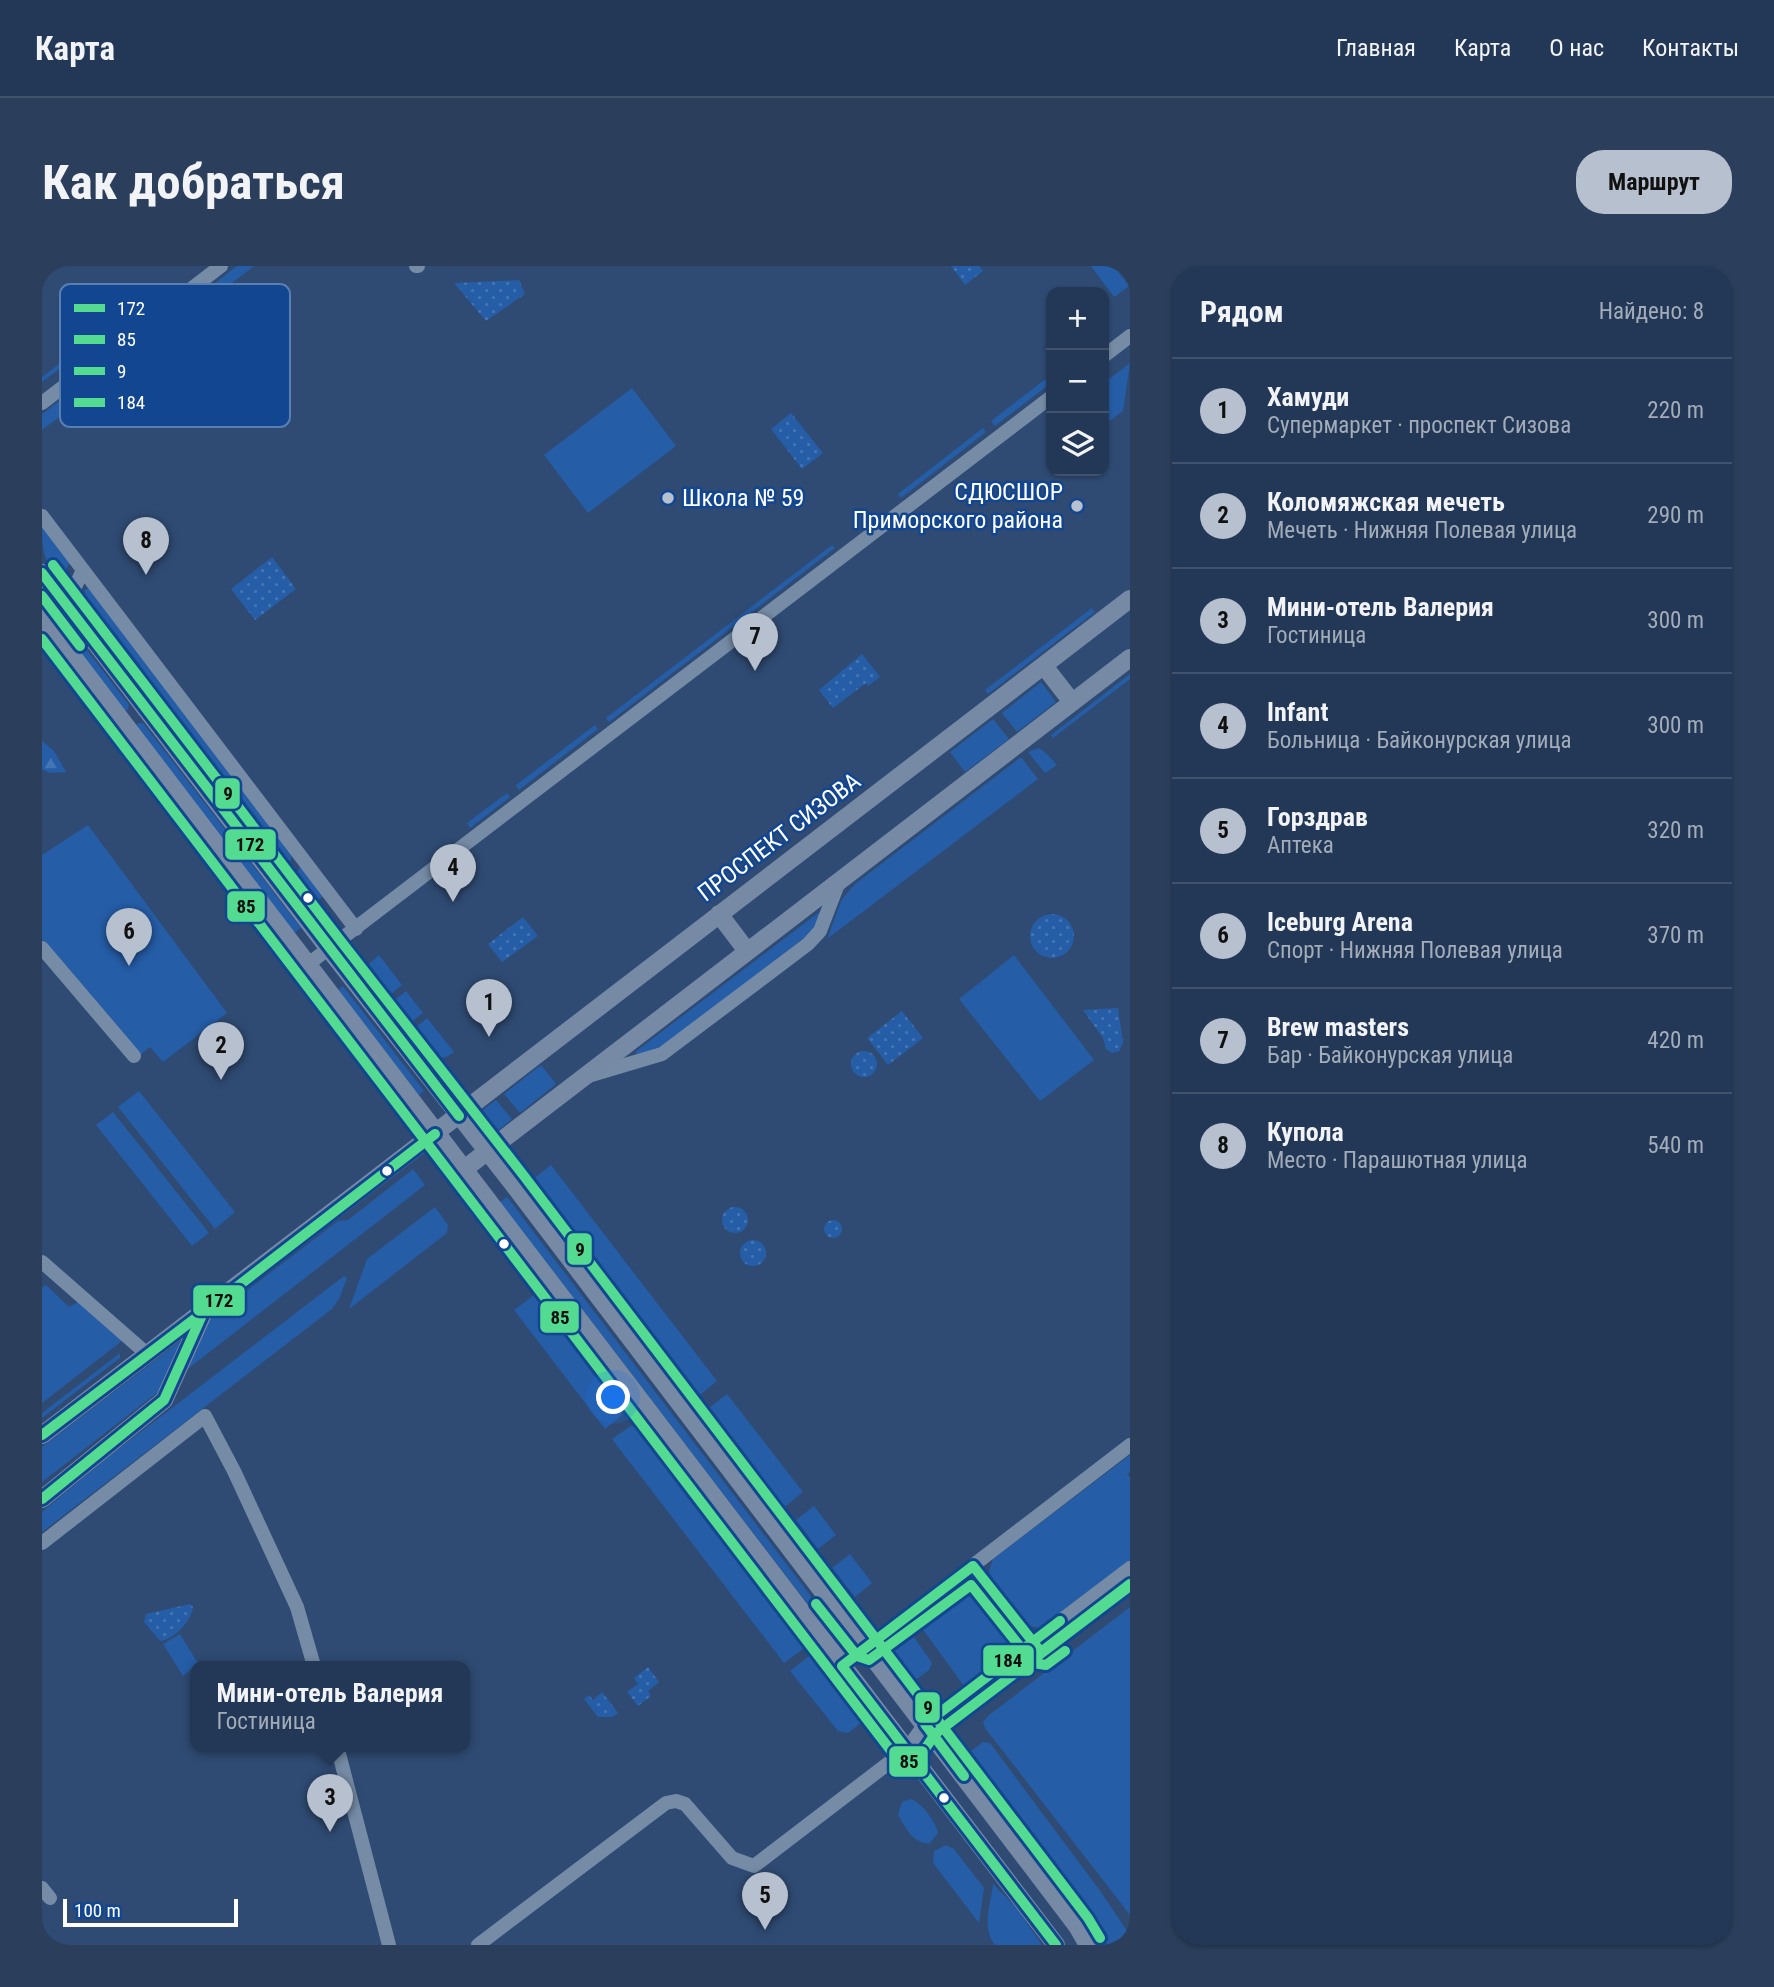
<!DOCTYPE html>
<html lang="ru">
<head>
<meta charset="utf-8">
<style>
  :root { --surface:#233856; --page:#2b3f5c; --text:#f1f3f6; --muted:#a3acb9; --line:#40526c; --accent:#b6c0ce }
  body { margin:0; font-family:"Roboto Condensed",sans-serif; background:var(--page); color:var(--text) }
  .controls { position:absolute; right:21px; top:21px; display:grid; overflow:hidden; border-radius:14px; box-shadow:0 2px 5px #0004 }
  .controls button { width:63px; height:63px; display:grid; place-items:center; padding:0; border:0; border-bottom:2px solid var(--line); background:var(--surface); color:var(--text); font:35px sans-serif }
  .scale { position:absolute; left:21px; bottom:18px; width:175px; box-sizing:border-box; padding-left:7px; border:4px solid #fff; border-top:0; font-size:19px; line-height:24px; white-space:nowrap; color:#fff; -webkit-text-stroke:5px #124690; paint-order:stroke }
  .you { position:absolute; left:572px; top:1132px; width:24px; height:24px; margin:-18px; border:5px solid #fff; border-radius:50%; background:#1a73e8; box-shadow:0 0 0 10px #1a73e833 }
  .badge { display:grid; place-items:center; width:46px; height:46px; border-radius:50%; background:var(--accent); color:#111; font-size:23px; font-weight:700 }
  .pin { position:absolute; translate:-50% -58px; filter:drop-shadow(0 2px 4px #0008) }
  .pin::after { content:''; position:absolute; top:37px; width:24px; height:21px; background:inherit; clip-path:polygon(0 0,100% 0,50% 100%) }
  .popup { position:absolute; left:148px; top:1395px; width:280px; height:91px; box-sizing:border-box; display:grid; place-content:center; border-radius:14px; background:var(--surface); filter:drop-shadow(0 2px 5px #0005); font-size:23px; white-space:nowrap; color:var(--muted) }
  .popup b { font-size:26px; color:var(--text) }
  .popup::after { content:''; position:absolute; left:50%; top:100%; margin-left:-14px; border:14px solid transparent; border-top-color:var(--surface) }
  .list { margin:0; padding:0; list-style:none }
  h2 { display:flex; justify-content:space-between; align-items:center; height:91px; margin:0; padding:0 28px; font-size:30px }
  h2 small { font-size:23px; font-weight:400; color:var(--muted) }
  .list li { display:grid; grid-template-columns:46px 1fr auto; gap:21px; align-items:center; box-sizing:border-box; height:105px; padding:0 28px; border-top:2px solid var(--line) }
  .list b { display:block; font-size:26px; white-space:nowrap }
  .list p { margin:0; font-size:23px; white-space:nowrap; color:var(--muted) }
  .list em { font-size:23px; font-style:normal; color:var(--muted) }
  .icon { flex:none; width:38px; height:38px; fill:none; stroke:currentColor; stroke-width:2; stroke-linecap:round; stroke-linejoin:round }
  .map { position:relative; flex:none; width:1088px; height:1679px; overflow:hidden; border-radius:28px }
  header { display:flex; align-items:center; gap:42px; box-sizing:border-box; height:98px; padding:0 35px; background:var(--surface); border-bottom:2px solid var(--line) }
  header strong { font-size:33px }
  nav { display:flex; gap:38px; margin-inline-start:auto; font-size:24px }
  .intro { display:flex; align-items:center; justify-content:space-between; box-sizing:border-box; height:168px; padding:0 42px }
  h1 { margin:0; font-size:49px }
  .button { padding:18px 32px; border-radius:28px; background:var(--accent); color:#111; font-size:24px; font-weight:700 }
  main { display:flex; gap:42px; padding:0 42px }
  aside { flex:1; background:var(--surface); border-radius:28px; box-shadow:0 2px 5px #0004 }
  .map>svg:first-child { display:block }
</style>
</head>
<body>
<header>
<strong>Карта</strong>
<nav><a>Главная</a><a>Карта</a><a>О нас</a><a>Контакты</a></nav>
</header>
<div class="intro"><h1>Как добраться</h1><a class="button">Маршрут</a></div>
<main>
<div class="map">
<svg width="1088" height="1679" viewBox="0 0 1088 1679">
  <defs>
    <pattern id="forest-firs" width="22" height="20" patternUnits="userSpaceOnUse" patternTransform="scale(1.75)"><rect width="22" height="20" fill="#255da7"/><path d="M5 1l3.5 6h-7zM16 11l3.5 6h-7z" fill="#4675b4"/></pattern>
    <pattern id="park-dots" width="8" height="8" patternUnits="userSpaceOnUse" patternTransform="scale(1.75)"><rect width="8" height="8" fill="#255da7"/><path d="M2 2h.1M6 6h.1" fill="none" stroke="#4675b4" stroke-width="1.8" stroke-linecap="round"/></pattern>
  </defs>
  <rect width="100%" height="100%" fill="#2f4b73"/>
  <path fill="#255da7" d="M195 0H212L151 47 145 39Z
    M1049 0H1072L1087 20 1072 31Z
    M93 41 101 50 56 84 49 75Z
    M130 49 137 58 75 105 70 98 71 94Z
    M41 80 48 89 44 93 36 89 0 116V111Z
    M1088 97 1081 145 1062 159V117Z
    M60 103 68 112 41 132 34 123Z
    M1009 109V117L953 160 949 155Z
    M590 122 634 180 546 247 502 189Z
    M24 130 32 140 0 164V148Z
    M941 162 944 166 859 232 856 228Z
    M0 256 28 295 21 312C0 299 0 280 0 256Z
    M790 279 793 282 567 456 564 452Z
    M47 321 250 589 244 608 45 345 42 336 43 324Z
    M0 325 87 439 86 444H81L0 337Z
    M1050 342 1053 346 946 428 943 424Z
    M1088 408V413L1011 472 1009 469Z
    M999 416 1014 436 975 466 960 447Z
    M951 453 967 473 923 506 908 486Z
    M96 457H101L259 662 252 667 94 460Z
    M553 459 556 463 477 524 474 519Z
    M997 482 1006 489 1015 499 1003 507 986 486Z
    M979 491 996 513 785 673 800 633 813 618Z
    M465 527 468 531 428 562 425 557Z
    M46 559 185 747 121 796 108 781 98 789 0 673V589Z
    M258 600 281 630 275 635 255 609Z
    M780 644 772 664 618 784 595 788 593 786Z
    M337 689 360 719 343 733 325 708 327 698Z
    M972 689 1052 794 998 835 917 733Z
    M301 720 382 825 377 829 296 724Z
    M364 725 381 747 364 760 347 739Z
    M385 752 412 786C391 803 380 781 368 766Z
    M499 799 514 818 478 847 462 828Z
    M97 825 193 946 173 963 76 841Z
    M454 834 470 853 458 863 451 864 439 849 442 843Z
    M71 846 167 967 150 980 54 859Z
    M509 899 675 1115 653 1133 486 917Z
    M371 903 383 919 0 1216V1181L296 955 306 954Z
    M465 931 790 1358 784 1362 458 936Z
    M393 941 406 959 405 967 307 1043 325 993Z
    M302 1010 305 1012 297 1033 290 1043 0 1266V1246L66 1191Z
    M4 1019 27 1041 36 1036 80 1075 0 1137V1022Z
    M495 1027 582 1140 579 1150 563 1163 472 1044Z
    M78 1087V1092L0 1152V1147Z
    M685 1128 761 1226 739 1244 662 1146Z
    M596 1159 765 1380 742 1397 570 1173 587 1161Z
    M1088 1189V1206L1085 1208 1088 1211V1295L998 1362 987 1360 949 1312 947 1305 951 1293Z
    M772 1240 794 1269 776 1283 754 1254Z
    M808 1288 830 1317 813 1331 790 1302Z
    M923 1316 937 1320 973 1366 975 1379 922 1420 874 1354Z
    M1088 1341V1649L943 1462 941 1456 946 1450Z
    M865 1361 890 1397 887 1404 868 1418C850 1393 835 1384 865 1361Z
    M138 1368 157 1399 153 1400 141 1410 121 1378Z
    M771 1387 787 1413 820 1456 806 1467 796 1465 748 1405Z
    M941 1476 948 1477 1059 1626 1087 1668 1065 1679H1060L1038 1642 921 1491Z
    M869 1533C881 1538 893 1555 896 1567L888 1577C872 1579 863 1561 856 1549L860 1536Z
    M904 1579 912 1583 942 1622 937 1657 891 1597 892 1585Z
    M951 1618 974 1641 1000 1679H953C939 1662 949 1637 951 1618Z"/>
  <path fill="url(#forest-firs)" d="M0 475 12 485 24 506 7 507 0 503Z"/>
  <path fill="url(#park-dots)" d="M909 0H937L941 5 923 19Z
    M477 14 483 28 444 55 412 17Z
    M749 147 781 187 760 203 729 163Z
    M230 291 254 323 213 354 189 323Z
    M820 388 838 411 826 420 824 417 791 442 777 424Z
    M988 670a22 22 0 1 1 44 0a22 22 0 1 1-44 0Z
    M481 651 496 670 460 696 446 678Z
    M1076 742 1081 777 1077 785 1070 787 1064 783 1061 772 1041 744Z
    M860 745 881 772 846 799 825 772Z
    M809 798a13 13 0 1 1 26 0a13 13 0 1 1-26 0Z
    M680 954a13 13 0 1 1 26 0a13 13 0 1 1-26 0Z
    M782 963a9 9 0 1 1 18 0a9 9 0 1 1-18 0Z
    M698 987a13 13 0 1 1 26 0a13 13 0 1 1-26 0Z
    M148 1338 151 1341C149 1355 133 1373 118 1375L102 1356 104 1348Z
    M606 1401 617 1416 606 1425 609 1430 596 1440 585 1426 596 1418 592 1412Z
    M560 1426 576 1447 571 1451H556L542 1433 547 1429 551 1434Z"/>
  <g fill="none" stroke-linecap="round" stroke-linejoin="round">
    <path stroke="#768ca6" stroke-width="14" d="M374 0H376
      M1062 90 1088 70
      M0 137 179 0
      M0 250 314 663
      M24 340 41 304
      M0 682 92 790
      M265 699 1009 131
      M546 810 620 788 766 678 778 665 798 613
      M0 996 105 1088
      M0 1277 163 1150 192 1205 255 1341 272 1400
      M931 1300 999 1386 1088 1318
      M800 1400 1088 1179
      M295 1480 347 1679
      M0 1622 8 1632
      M436 1679 624 1537 634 1535 643 1538 690 1592 712 1600 865 1483 883 1458 1088 1302"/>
    <path stroke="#7689a5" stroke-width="18" d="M0 307 287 683 471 918 1035 1660 1046 1679
      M0 350 1014 1679
      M1002 400 1030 436
      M677 648 705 685
      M421 904 1088 392
      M0 1169 1088 333
      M0 1233 122 1134 160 1050"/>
    <defs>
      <path id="bus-1" d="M0 307 417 850
        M0 1169 159 1048
        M0 1233 122 1134 161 1047 393 868"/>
      <path id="bus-2" d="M0 330 38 380
        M0 373 856 1494C874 1503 884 1481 893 1468L1088 1320
        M774 1338 815 1390 827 1394 929 1319 991 1397 1004 1399 1023 1385"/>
      <path id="bus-3" d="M11 299 298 674 482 910 1046 1652 1058 1672"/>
      <path id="bus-4" d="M922 1510 883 1458 1018 1355
        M1014 1679 800 1400 931 1300 999 1386 1088 1318"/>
    </defs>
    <use href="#bus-1" stroke="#124690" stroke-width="16"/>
    <use href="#bus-2" stroke="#124690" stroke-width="16"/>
    <use href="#bus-3" stroke="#124690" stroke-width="16"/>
    <use href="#bus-4" stroke="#124690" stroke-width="16"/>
    <use href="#bus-1" stroke="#53dc91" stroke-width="10"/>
    <use href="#bus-2" stroke="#53dc91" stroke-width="10"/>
    <use href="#bus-3" stroke="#53dc91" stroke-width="10"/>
    <use href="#bus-4" stroke="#53dc91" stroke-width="10"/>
  </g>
  <g fill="#b6c0ce" stroke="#124690" stroke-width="2.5">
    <circle cx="626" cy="232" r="7"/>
    <circle cx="1035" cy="240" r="7"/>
  </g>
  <g fill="#fff" stroke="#124690" stroke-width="2.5">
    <circle cx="266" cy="632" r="6"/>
    <circle cx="345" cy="905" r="6"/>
    <circle cx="462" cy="978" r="6"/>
    <circle cx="902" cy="1532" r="6"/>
  </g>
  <g text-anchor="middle" stroke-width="5" stroke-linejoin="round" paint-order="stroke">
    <g font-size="24" fill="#fff" stroke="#124690" text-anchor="end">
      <text x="1021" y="234">СДЮСШОР<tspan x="1021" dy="28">Приморского района</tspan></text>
      <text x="640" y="240" text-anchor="start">Школа № 59</text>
    </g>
    <g font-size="24" fill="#fff" stroke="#124690">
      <text transform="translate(737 571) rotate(-37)" y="8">ПРОСПЕКТ СИЗОВА</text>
    </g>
  </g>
  <rect x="18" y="18" width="230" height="143" rx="10" fill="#124690" stroke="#597eb1" stroke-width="2"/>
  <rect x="32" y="38" width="31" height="8" fill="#53dc91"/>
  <rect x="32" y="69" width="31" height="9" fill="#53dc91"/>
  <rect x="32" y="101" width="31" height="8" fill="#53dc91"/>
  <rect x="32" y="132" width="31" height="9" fill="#53dc91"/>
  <g font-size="19" fill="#fff">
    <text x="75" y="49">172</text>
    <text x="75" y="80">85</text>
    <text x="75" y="112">9</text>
    <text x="75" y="143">184</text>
  </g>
  <g stroke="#124690" stroke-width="2.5">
    <rect x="172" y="511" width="27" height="33" rx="7" fill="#53dc91"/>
    <rect x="182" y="562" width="53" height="33" rx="7" fill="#53dc91"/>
    <rect x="184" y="624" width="40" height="33" rx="7" fill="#53dc91"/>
    <rect x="524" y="966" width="27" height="34" rx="7" fill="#53dc91"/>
    <rect x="150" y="1018" width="54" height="33" rx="7" fill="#53dc91"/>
    <rect x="497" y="1034" width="41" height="34" rx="7" fill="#53dc91"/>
    <rect x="940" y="1378" width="53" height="33" rx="7" fill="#53dc91"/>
    <rect x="872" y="1425" width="27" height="33" rx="7" fill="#53dc91"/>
    <rect x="846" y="1479" width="41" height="33" rx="7" fill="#53dc91"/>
  </g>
  <g font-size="19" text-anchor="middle" font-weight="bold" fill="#111">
    <text x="186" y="534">9</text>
    <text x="208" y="585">172</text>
    <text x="204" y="647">85</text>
    <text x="538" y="990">9</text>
    <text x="177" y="1041">172</text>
    <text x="518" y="1058">85</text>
    <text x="966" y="1401">184</text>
    <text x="886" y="1448">9</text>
    <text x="867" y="1502">85</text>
  </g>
</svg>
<div class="controls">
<button>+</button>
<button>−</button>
<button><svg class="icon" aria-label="layers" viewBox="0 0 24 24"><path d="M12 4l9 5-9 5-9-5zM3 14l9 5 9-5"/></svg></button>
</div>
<div class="scale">100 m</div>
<div class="you"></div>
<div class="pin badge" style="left:447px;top:771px">1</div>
<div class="pin badge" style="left:179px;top:814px">2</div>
<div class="pin badge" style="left:288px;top:1566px">3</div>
<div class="popup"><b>Мини-отель Валерия</b>Гостиница</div>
<div class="pin badge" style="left:411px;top:636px">4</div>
<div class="pin badge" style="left:723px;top:1664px">5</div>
<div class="pin badge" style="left:87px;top:700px">6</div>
<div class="pin badge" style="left:713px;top:405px">7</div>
<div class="pin badge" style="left:104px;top:309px">8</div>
</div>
<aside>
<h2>Рядом<small>Найдено: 8</small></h2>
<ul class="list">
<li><span class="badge">1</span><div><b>Хамуди</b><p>Супермаркет · проспект Сизова</p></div><em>220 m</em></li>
<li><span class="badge">2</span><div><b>Коломяжская мечеть</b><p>Мечеть · Нижняя Полевая улица</p></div><em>290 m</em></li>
<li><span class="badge">3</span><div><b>Мини-отель Валерия</b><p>Гостиница</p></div><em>300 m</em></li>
<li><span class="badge">4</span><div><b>Infant</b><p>Больница · Байконурская улица</p></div><em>300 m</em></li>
<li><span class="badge">5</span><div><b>Горздрав</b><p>Аптека</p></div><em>320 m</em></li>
<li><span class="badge">6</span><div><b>Iceburg Arena</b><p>Спорт · Нижняя Полевая улица</p></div><em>370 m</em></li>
<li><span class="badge">7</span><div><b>Brew masters</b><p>Бар · Байконурская улица</p></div><em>420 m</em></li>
<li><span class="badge">8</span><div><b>Купола</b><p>Место · Парашютная улица</p></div><em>540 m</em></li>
</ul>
</aside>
</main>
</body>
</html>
